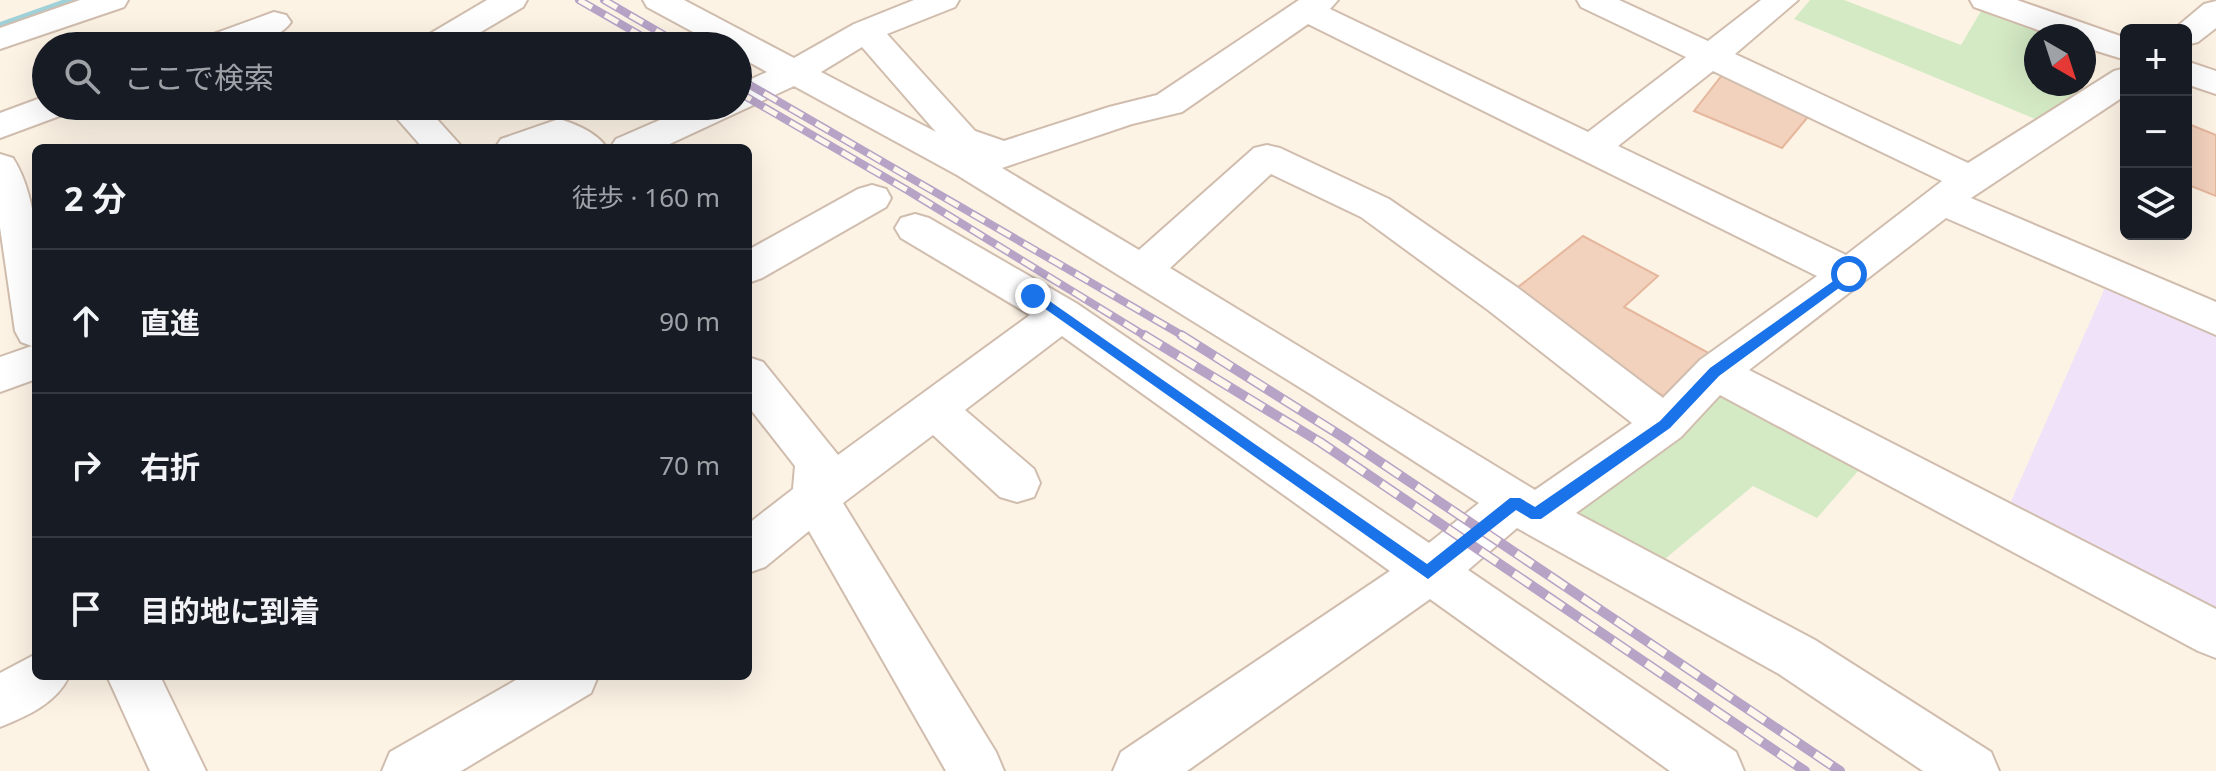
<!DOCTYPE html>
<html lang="ja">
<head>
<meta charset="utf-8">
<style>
  :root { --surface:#171b24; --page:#20242c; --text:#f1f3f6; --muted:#9ea1a6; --line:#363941 }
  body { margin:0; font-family:"Noto Sans","Noto Sans JP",sans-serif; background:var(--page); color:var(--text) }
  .controls { position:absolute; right:24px; top:24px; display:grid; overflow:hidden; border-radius:12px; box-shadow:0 8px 32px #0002 }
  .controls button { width:72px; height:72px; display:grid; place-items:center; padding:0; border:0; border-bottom:2px solid var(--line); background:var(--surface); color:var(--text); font:40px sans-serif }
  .compass { position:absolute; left:2024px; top:24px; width:72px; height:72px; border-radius:50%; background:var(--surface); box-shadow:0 8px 32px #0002; rotate:141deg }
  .stop { position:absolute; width:24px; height:24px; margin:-18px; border:6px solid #1a73e8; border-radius:50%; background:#fff }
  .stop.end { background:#1a73e8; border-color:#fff; box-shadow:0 2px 8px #0008 }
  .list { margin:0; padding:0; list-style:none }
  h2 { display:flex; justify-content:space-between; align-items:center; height:104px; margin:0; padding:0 32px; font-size:34px }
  h2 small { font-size:26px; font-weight:400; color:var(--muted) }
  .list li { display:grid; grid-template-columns:52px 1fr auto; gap:24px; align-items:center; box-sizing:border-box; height:144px; padding:0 32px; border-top:2px solid var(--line) }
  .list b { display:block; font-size:30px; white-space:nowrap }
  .list em { font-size:26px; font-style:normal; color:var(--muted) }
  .icon { flex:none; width:44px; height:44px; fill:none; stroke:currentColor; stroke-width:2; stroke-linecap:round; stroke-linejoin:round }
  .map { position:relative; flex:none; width:2216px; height:771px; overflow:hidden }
  .search { position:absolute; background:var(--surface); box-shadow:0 8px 32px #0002; left:32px; top:32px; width:720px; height:88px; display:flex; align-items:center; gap:20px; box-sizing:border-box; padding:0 28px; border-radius:44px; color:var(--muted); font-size:30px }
  .panel { position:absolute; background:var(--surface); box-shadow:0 8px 32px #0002; left:32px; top:144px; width:720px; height:536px; border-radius:12px }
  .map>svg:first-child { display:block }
</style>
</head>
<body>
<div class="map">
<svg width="2216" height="771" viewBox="0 0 2216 771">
  <rect width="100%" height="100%" fill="#fcf3e5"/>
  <path fill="#f0e2f9" d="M2111 274 2216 319V638L2002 522Z"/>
  <path fill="#d4eac4" d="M1810 0H1844L1961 45 1981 11 2059 36H2036V62L2027 70 2036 74V84H2058L2093 100 2052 126 1794 19Z
    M1709 378 1859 470 1817 518 1753 486 1660 563 1555 501Z"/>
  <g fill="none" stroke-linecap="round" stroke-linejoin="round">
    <path fill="#a0d0d8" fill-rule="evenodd" d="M62 0H77L0 29V22Z"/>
  </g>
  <path fill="#f2d1bd" stroke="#e5b79d" stroke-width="2" d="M1730 65 1817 106 1782 148 1694 111Z
    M2186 123 2216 135V196L2186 184Z
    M1583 236 1658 276 1624 307 1727 363 1682 407 1503 299Z"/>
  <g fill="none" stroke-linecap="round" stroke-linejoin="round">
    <defs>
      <path id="minor" d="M80 0H128L124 7 0 49V28Z
        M487 0H527L523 7 457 46H416L421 39Z
        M643 0H684L794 58 854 24 914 0H959L955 7 887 34 975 131 1004 141 1109 107 1157 95 1299 0H1338L1330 9 1588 132 1686 57 1581 7 1577 0H1619L1708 41 1761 0H1798L1735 54 1968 163 2114 71 2126 68V95L1971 198 2216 302V335L1946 218 1749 370 2216 609V658L2198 651 1720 395 1681 437 1576 513 1815 640 1991 752 1999 771H1923L1779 674 1517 528 1468 570 1736 752 1744 771H1670L1430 599 1187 771H1113L1121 752 1390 571 1062 336 965 410 1034 469 1040 483 1034 497 1017 502 1000 497 933 435 843 503 996 752 1004 771H946L809 531 765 567 748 573V524L793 489 795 466 748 406V357L763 362 838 455 1030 315 901 238 895 228 901 218 915 214 929 218 1076 303 1429 543 1479 503 1312 395 957 175 794 86 661 148H610L616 139 692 106H738V85L767 72 738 56V46H719L647 7ZM1308 24 1817 276 1700 360 1663 398 1518 288 1389 199 1280 148 1267 145 1254 148 1139 250 1002 168 1132 124 1182 112ZM862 47 936 132 821 72ZM1713 71 1942 181 1846 255 1618 146ZM1271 174 1361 217 1488 310 1632 423 1535 490 1170 268Z
        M274 12 286 15 291 22C273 48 223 46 195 46L200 39Z
        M46 96V106H70L65 114 0 138V113Z
        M386 106H425L463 148H423Z
        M559 119C576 124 597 133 607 148L556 145 495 148 501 139Z
        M0 154 13 158C49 215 36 313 36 379L0 392V357L32 346 21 342 15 331 0 227Z
        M872 185 886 189 891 198 886 207 762 278 748 283V250L858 189Z
        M36 654V676H69C57 703 27 716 0 727V673Z
        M107 676H160L206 771H150Z
        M523 676H598L591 693 461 771H382L390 752Z"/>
      <path id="tertiary" d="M2216 1V28L2198 42 2186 45V30H2173L2204 4Z"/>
      <path id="secondary" d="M1970 0H2017L2126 38V60L2084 47V36H2055L1974 7Z
        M2186 61 2216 71V94L2186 84Z"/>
    </defs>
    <use href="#minor" stroke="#d0bdae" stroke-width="4"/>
    <use href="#tertiary" stroke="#d0bdae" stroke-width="4"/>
    <use href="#secondary" stroke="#d3bcac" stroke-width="4"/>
    <use href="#minor" fill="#fff" fill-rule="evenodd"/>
    <use href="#tertiary" fill="#fff" fill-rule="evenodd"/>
    <use href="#secondary" fill="#fff" fill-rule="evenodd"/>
    <defs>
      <path id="rail-far1" d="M579 0 659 46
        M604 0 683 46
        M738 78 1185 337
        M738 92 907 190 1147 337"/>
      <path id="rail" d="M1144 335 1320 442 1805 771
        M1181 335 1343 437 1840 771"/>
    </defs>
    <use href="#rail-far1" stroke="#b6a3c6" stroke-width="8"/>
    <use href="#rail" stroke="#b6a3c6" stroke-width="10"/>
    <use href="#rail-far1" stroke="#fff7ec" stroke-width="5" stroke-dasharray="15" stroke-linecap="butt"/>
    <use href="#rail" stroke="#fff7ec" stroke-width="7" stroke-dasharray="20" stroke-linecap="butt"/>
  </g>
  <path fill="#1a73e8" d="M1849 270 1855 274 1854 277 1719 376 1670 428 1541 519H1531L1516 510 1428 579 1027 296 1029 293H1038L1427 564 1510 498H1520L1535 507 1660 421 1710 368Z"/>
</svg>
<div class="controls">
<button>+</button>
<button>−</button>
<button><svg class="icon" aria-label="layers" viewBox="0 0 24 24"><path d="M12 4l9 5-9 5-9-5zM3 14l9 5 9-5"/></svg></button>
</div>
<svg class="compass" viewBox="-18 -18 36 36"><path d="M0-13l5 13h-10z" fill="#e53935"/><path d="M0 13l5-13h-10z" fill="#9ea1a6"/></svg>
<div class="stop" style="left:1849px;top:274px"></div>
<div class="stop end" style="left:1033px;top:296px"></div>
<div class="search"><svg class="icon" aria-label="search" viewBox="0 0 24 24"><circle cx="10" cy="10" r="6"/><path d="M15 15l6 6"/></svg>ここで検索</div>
<section class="panel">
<h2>2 分<small>徒歩 · 160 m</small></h2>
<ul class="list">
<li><svg class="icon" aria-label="ahead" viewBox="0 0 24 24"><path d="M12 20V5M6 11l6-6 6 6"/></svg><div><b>直進</b></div><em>90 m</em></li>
<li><svg class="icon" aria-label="right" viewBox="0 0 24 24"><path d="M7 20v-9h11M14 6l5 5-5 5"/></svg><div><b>右折</b></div><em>70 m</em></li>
<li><svg class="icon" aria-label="arrive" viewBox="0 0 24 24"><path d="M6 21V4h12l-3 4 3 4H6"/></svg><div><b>目的地に到着</b></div></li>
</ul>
</section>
</div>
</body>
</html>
